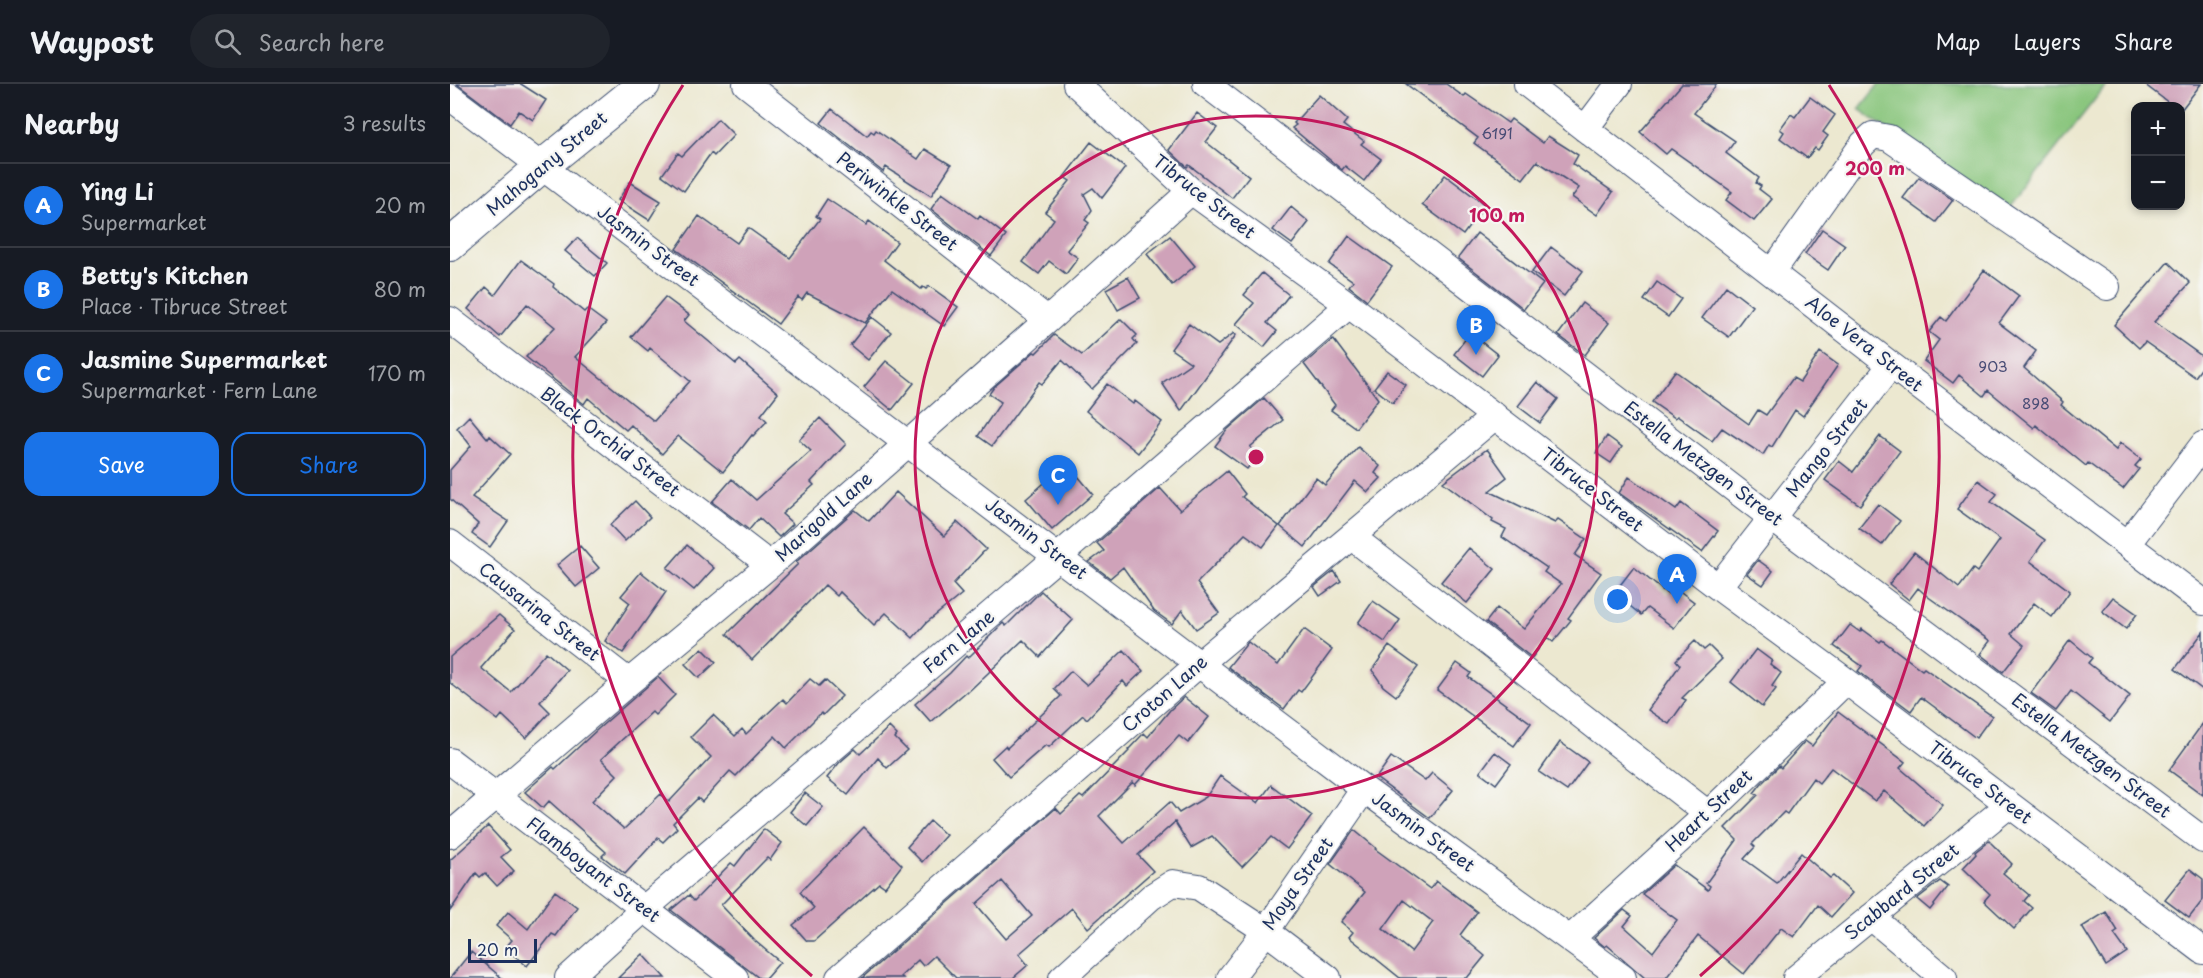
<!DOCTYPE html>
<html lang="en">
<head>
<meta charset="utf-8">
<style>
  :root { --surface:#171b24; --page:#20242c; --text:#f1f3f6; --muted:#9ea1a6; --line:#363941; --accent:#1a73e8 }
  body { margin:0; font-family:"Playpen Sans",sans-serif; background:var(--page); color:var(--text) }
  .controls { position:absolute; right:18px; top:18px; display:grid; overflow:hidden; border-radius:12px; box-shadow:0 3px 9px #0003 }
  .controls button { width:54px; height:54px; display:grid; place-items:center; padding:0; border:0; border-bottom:2px solid var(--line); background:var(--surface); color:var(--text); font:30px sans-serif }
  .scale { position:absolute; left:18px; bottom:15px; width:69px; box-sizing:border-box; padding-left:6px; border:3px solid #1b2f5e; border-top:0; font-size:16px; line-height:21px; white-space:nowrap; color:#1b2f5e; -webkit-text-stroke:4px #f6f6f2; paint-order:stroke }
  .you { position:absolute; left:1168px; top:516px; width:21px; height:21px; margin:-15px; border:4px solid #fff; border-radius:50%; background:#1a73e8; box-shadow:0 0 0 9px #1a73e833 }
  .badge { display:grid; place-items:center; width:39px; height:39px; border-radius:50%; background:var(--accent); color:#fff; font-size:20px; font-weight:700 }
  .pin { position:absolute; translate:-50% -50px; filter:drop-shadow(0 2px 3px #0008) }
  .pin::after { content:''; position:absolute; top:32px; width:21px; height:18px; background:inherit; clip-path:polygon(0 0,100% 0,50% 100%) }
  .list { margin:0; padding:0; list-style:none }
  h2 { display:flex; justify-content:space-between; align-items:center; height:78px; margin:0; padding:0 24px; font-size:26px }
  h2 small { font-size:20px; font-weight:400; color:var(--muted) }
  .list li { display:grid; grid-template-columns:39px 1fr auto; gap:18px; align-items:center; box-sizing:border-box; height:84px; padding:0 24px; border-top:2px solid var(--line) }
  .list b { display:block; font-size:22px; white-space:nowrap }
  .list p { margin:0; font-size:20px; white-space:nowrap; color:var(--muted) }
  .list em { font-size:20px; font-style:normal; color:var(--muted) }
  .actions { display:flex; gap:12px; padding:18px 24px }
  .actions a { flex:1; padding:14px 0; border:2px solid var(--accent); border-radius:18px; text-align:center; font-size:21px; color:var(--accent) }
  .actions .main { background:var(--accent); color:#fff }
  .icon { flex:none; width:33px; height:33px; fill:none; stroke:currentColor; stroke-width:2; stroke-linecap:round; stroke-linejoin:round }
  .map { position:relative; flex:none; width:1753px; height:894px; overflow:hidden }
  header { display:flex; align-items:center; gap:36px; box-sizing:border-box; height:84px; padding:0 30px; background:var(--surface); border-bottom:2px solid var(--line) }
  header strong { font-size:28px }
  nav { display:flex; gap:33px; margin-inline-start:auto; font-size:21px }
  .search { width:420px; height:54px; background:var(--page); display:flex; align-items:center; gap:15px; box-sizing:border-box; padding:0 21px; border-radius:33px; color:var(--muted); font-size:22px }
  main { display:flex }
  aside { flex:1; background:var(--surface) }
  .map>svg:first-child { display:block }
</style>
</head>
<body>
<header>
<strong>Waypost</strong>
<div class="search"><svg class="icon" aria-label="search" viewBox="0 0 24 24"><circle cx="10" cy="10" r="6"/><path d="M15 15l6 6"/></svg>Search here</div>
<nav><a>Map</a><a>Layers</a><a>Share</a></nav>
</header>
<main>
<aside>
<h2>Nearby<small>3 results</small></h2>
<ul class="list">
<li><span class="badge">A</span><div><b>Ying Li</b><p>Supermarket</p></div><em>20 m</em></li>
<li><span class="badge">B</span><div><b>Betty's Kitchen</b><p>Place · Tibruce Street</p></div><em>80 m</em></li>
<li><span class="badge">C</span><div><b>Jasmine Supermarket</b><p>Supermarket · Fern Lane</p></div><em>170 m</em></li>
</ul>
<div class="actions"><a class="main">Save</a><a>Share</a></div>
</aside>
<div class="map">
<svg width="1753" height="894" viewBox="0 0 1753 894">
  <rect width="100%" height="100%" fill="#f6f6f2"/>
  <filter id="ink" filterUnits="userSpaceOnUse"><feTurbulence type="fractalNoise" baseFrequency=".0167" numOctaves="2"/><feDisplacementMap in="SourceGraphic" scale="12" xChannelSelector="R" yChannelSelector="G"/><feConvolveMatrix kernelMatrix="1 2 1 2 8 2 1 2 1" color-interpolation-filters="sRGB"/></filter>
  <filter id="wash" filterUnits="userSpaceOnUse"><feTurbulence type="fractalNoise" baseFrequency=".008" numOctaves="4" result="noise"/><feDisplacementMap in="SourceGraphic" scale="24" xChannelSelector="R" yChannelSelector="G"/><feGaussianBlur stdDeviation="1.35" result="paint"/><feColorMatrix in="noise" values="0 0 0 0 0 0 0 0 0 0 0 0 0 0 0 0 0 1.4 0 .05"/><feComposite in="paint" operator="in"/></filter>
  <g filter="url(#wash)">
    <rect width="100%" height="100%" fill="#ece8d0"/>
    <path fill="#88c57b" stroke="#527a6c" stroke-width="1.5" d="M1429 0H1657L1553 133 1479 75 1409 25Z"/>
    <g id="blocks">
      <path fill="#cfa2b9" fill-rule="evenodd" d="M7 0H71L96 16 83 36 69 27 60 40Z
        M956 0H996L1014 13 1016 10 1058 39 1061 35 1093 59 1098 52 1128 71 1123 80 1163 108 1147 131 1122 113 1129 104 1087 77 1073 95 1024 59 1028 54Z
        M1232 0H1267L1244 29 1285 57 1276 69 1309 94 1306 99 1311 102 1309 105 1322 115 1304 137 1276 116 1282 108 1221 65 1216 70 1190 48Z
        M1694 0H1751L1731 26V22H1723Z
        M869 11 897 36 893 41 914 57 911 60 931 75 914 97 895 82 892 86 842 44 846 41 844 39Z
        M1360 13 1385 31 1373 48 1378 52 1368 66 1365 64 1357 74 1330 54 1334 48 1330 45 1341 30 1345 33Z
        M382 25 417 52 421 47 424 49 426 46 468 75 475 65 501 81 481 112 436 83 433 88 371 39Z
        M747 29 767 44 756 58 799 92 782 114 739 81 737 83 719 66Z
        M268 35 284 51 264 72 261 69 234 107 212 91 228 69 232 72Z
        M641 58 675 84 652 114 643 104 634 110 642 126 635 136 639 139 617 166 628 174 616 190 599 177 589 190 573 178 604 135 595 128 620 97 614 93Z
        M995 91 1035 121 1013 151 972 121Z
        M1469 93 1503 116 1486 138 1453 114Z
        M180 98 211 117 199 136 168 116Z
        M492 109 528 135 530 132 556 152 541 172 481 125Z
        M377 115 416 141 419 137 447 158 434 176 471 205 473 203 476 205 479 202 508 223 494 242 442 205 415 239 357 209 352 216 348 213 328 240 226 165 249 132 287 159 298 144 340 174 370 135 366 132Z
        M841 123 859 138 842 160 823 146Z
        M1372 145 1395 161 1378 186 1355 170Z
        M1027 149 1093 200 1074 225 1008 174Z
        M720 152 745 182 722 201 697 170Z
        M899 152 942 183 917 216 899 202 903 197 879 180Z
        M127 154 157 179 145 192 115 167Z
        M1101 163 1133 187 1114 212 1082 188Z
        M71 176 104 200 103 203 134 228 137 225 156 239 125 273 204 337 240 297 200 264 198 267 181 253 215 213 239 231 234 237 286 280 290 276 328 309 311 331 317 337 303 352 302 351 273 388 228 352 212 370 181 341 176 346 138 314 134 320 76 273 105 243 77 220 50 253 18 225 36 203 45 211Z
        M1718 178 1740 199 1704 238 1753 273V282L1745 293 1695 258 1689 264 1664 241Z
        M1534 186 1569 212 1549 239 1586 267 1574 284 1613 318 1611 321 1666 366 1670 359 1691 375 1685 382 1689 385 1673 405 1638 379 1636 382 1586 341 1584 344 1538 306 1534 312 1509 291 1503 299 1474 277 1489 256 1479 248 1491 233 1496 237Z
        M812 189 839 211 817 239 827 247 814 263 786 240 804 219 794 211Z
        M678 193 690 214 668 226 656 205Z
        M1207 198 1231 215 1218 233 1194 216Z
        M1276 202 1302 222 1279 253 1252 234Z
        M1132 219 1159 239 1135 271 1108 251Z
        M422 233 441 248 418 276 400 261Z
        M671 235 687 251 683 255 687 260 642 305 612 276 592 300 589 298 542 362 528 352 551 318 539 310 544 303 584 268 586 269 604 251 632 271Z
        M739 240 768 261 784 249 786 251 731 327 712 299 741 279 721 265Z
        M1020 249 1048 271 1032 292 1004 270Z
        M883 255 928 315 906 344 881 326 885 321 854 280Z
        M1370 268 1388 281 1353 332 1345 326 1322 363 1319 361 1313 371 1272 344 1262 357 1227 332 1225 334 1202 318 1225 287 1299 340 1308 326 1316 331 1343 294 1350 298Z
        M436 277 464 299 442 326 414 303Z
        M937 287 956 301 943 319 924 304Z
        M1087 298 1108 315 1090 339 1068 322Z
        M657 300 683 320 685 317 712 338 688 369 636 327Z
        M814 314 833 336 800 363 808 370 797 385 765 362 777 346Z
        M19 332 38 355 40 352 60 370 22 413 58 437 40 463 22 450 28 440 0 415V386L21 362 7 344Z
        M370 334 396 360 361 398 364 401 332 430 343 440 329 453 309 434 299 446 262 418 282 395 306 416 361 367 349 356Z
        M1157 352 1172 363 1161 379 1146 369Z
        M1430 352 1450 367 1410 421 1375 396 1389 377 1403 388Z
        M908 363 930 382 925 389 931 394 918 408 905 397 855 463 830 442 866 394 875 401Z
        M1037 365 1057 393 1039 407 1105 439 1108 436 1136 455 1125 471 1151 489 1118 534 1121 536 1103 558 1097 553 1082 574 1036 538 1047 524 1074 545 1111 500 1094 488 1097 484 1052 453 1056 445 1042 438 1043 436 993 398Z
        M617 379 643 410 602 446 576 415Z
        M777 387 795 410 792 413 829 442 813 463 795 450 747 499 769 529 746 545 732 526 722 540 704 527 673 483 660 494 639 478 654 467 647 459 710 404 730 426Z
        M1179 393 1226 426 1231 419 1268 447 1252 468 1169 409Z
        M1528 396 1547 410 1541 418 1595 456 1580 477 1620 507 1602 533 1584 519 1561 550 1574 561 1553 588 1530 570 1540 557 1477 512 1468 504 1459 516 1439 500 1464 468 1509 504 1523 485 1527 488 1550 456 1507 425Z
        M446 408 494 452 507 438 536 465 503 500 512 510 476 539 463 554 436 529 424 541 390 508 387 512 375 501 302 576 277 550 348 480 346 478 405 426 419 437Z
        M185 417 200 433 175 457 160 441Z
        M1428 420 1450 437 1432 461 1409 444Z
        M237 461 264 484 244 506 217 484Z
        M130 462 149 484 126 503 107 481Z
        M1019 464 1045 485 1017 519 991 498Z
        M1308 476 1323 487 1313 501 1297 490Z
        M1184 483 1217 510 1223 502 1244 518 1224 544 1197 524 1191 531 1164 509Z
        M884 487 891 497 870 512 864 503Z
        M191 488 216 508 173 569 155 557 180 519 171 512Z
        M591 507 623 536 590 573 573 556 518 608 517 607 481 638 465 620 500 589 516 572 518 574 553 539 556 542Z
        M1663 513 1687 530 1676 545 1652 527Z
        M923 517 950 536 935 558 908 539Z
        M49 531 65 545 31 584 61 608 96 568 117 586 90 618 100 628 76 654 52 631 48 636 0 599V573Z
        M1400 541 1410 548 1412 545 1430 558 1432 556 1472 586 1474 584 1542 632 1526 654 1471 613 1461 627 1408 587 1412 582 1384 562Z
        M854 545 882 566 851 608 848 606 834 625 778 583 798 558 828 581Z
        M1753 548V606L1725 585Z
        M1620 556 1642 574 1638 579 1680 612 1660 638 1621 607 1606 627 1581 609Z
        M1245 557 1254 566 1259 562 1272 575 1232 614 1236 616 1219 640 1198 626 1230 581 1226 576Z
        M939 562 968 583 946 612 933 602 922 586Z
        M252 564 266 578 249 594 235 580Z
        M1306 565 1322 577 1320 580 1331 589 1322 602 1326 605 1312 623 1281 598Z
        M674 566 693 587 677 602 673 597 637 635 633 631 599 663 596 661 559 693 542 674 555 662 557 664 611 612 604 605 621 587 637 601Z
        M1007 579 1021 589 1018 593 1081 639 1064 662 987 606Z
        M208 593 225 611 205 631 202 628 151 675 167 691 142 717 174 745 211 710 219 718 261 673 241 653 263 631 285 652 292 645 296 650 333 615 337 619 360 595 369 602 375 596 392 612 373 631 371 629 336 664 325 652 286 692 280 687 252 718 248 714 223 739 227 744 213 758 208 754 175 790 152 772 156 768 99 717 93 724 75 708 103 683 105 685 148 645Z
        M734 613 759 633 738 659 729 652 685 701 683 698 649 732 674 759 720 718 729 729 756 713 770 692 808 719 821 701 862 732 837 765 821 753 792 783 762 752 741 764 725 738 688 771 703 787 638 844 622 824 569 870 578 881 563 894H506L484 872 473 882 468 876 451 892 453 894H412L606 724 611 730 630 712 633 714 679 667 678 666 694 649 698 653 720 626ZM552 797 582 832 556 855 526 820Z
        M1388 628 1455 678 1450 684 1493 721 1474 742 1434 707 1425 717 1381 684 1369 699 1363 694 1337 730 1334 728 1302 760 1305 763 1294 775 1327 799 1351 769 1380 794 1383 792 1402 809 1381 833 1368 821 1344 853 1331 844 1294 890 1248 852 1216 894H1195L1157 861 1155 863 1144 854 1174 826 1182 832 1174 842 1203 868 1227 836 1192 810 1224 781 1258 806 1260 802 1256 799 1287 756 1275 744 1308 711 1304 709 1311 700 1329 682 1331 684 1355 657 1362 662Z
        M1753 639V711L1719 686Z
        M439 643 447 651 445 654 457 666 437 684 428 674 398 711 377 694 389 679 405 665 410 670Z
        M1110 658 1138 678 1117 707 1089 688Z
        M1045 668 1061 680 1046 700 1030 688Z
        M941 673 975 697 982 689 1003 706 980 734 926 694Z
        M355 709 373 723 357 742 340 728Z
        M480 737 496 751 472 778 457 763Z
        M38 742 60 766 51 773 64 787 47 802 35 789 30 793 26 789 0 827V776Z
        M414 743 452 781 435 803 429 799 364 857H357L343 841 364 824 350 808Z
        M314 745 332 759 320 776 317 774 271 821 305 857 330 878 316 894H309L221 826 239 811 244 817 281 779 285 782Z
        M904 746 926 764 925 765 980 805 986 797 1027 828 1010 851 1035 872 1017 894H950L899 853 903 848 891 838 915 808 880 780ZM954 816 983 838 961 868 933 845Z
        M1539 757 1562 780 1553 789 1579 811 1574 817 1582 824 1564 845 1534 817 1540 810 1513 784 1526 770 1525 768Z
        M1740 785 1753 795V816L1739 834 1715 816Z
        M1490 797 1498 803 1480 826 1467 815Z
        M105 807 127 823 106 852 102 850 77 882 55 864 62 856 46 842 58 828 78 845Z
        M1656 828 1668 847 1664 850 1677 868 1656 882 1632 843Z
        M21 868 52 894H0Z
        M193 870 215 894H168Z"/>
    </g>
  </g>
  <g filter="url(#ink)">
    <use href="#blocks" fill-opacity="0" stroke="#3a4b6f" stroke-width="1.5"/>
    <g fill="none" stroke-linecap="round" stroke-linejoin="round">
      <defs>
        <path id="minor" d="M296 0 598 236
          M626 0 741 107 899 221 1268 503 1396 597 1753 867
          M756 0 1322 434 1753 756
          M1077 0 1441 281 1753 518
          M0 13 914 705 1173 894
          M1135 45 1169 0
          M1322 188 1413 60 1423 51 1439 54 1657 203
          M0 236 320 481
          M902 453 1258 730
          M0 459 179 598
          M1677 460 1753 361
          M1268 503 1441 281
          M0 677 285 894
          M0 751 179 598 320 481 598 236 741 107
          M1421 833 1494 894
          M1120 855 1258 730 1396 597
          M118 894 194 825 609 472 899 221
          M389 894 749 580 1045 332
          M612 894 701 813 723 799 749 803 816 847 878 894
          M780 894 816 847 914 705
          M1346 894 1559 721"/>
        <path id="tertiary" d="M0 161 91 83 194 0"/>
      </defs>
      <use href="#minor" stroke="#3a4b6f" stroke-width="28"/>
      <use href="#tertiary" stroke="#3a4b6f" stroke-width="34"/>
      <use href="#minor" stroke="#fff" stroke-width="26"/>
      <use href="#tertiary" stroke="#fff" stroke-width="32"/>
    </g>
  </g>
  <g fill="none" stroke="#c2185b" stroke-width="3">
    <circle cx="806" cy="373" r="341"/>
    <path d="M362 892A683 683 0 0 1 233 1M1379 1A683 683 0 0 1 1250 892"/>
  </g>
  <g text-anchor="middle" stroke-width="4.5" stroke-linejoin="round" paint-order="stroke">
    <g font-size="15" fill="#484c75">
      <text x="1047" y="55">6191</text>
      <text x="1543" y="288">903</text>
      <text x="1586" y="325">898</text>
    </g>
    <g font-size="18" fill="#1b2f5e" stroke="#f6f6f2">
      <text transform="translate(97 80) rotate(-40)" y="6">Mahogany Street</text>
      <text transform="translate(754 113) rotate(38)" y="6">Tibruce Street</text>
      <text transform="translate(447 118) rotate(38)" y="6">Periwinkle Street</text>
      <text transform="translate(198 162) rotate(37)" y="6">Jasmin Street</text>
      <text transform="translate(1414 260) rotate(38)" y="6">Aloe Vera Street</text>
      <text transform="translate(160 358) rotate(37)" y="6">Black Orchid Street</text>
      <text transform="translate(1377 364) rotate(-52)" y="6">Mango Street</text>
      <text transform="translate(1253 380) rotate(37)" y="6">Estella Metzgen Street</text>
      <text transform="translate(1142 406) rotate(38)" y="6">Tibruce Street</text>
      <text transform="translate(374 433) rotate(-42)" y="6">Marigold Lane</text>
      <text transform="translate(586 455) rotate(37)" y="6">Jasmin Street</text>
      <text transform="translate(89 528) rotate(38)" y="6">Causarina Street</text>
      <text transform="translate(509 558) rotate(-40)" y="6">Fern Lane</text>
      <text transform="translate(715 610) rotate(-41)" y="6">Croton Lane</text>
      <text transform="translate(1641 672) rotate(37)" y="6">Estella Metzgen Street</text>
      <text transform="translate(1530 699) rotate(37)" y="6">Tibruce Street</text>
      <text transform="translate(1259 727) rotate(-43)" y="6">Heart Street</text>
      <text transform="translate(973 748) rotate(36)" y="6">Jasmin Street</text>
      <text transform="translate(143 786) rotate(37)" y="6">Flamboyant Street</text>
      <text transform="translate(848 800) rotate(-55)" y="6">Moya Street</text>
      <text transform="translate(1452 808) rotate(-39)" y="6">Scabbard Street</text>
    </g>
  </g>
  <circle cx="806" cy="373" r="9" fill="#c2185b" stroke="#f6f6f2" stroke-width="3"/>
  <g font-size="18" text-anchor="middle" font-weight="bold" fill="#c2185b" stroke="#f6f6f2" stroke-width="4.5" stroke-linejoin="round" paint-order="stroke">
    <text x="1425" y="91">200 m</text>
    <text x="1047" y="138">100 m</text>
  </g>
</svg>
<div class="controls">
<button>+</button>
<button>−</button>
</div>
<div class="scale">20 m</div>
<div class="you"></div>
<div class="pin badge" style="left:1227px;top:520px">A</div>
<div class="pin badge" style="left:1026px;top:271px">B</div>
<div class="pin badge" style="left:608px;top:421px">C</div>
</div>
</main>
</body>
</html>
